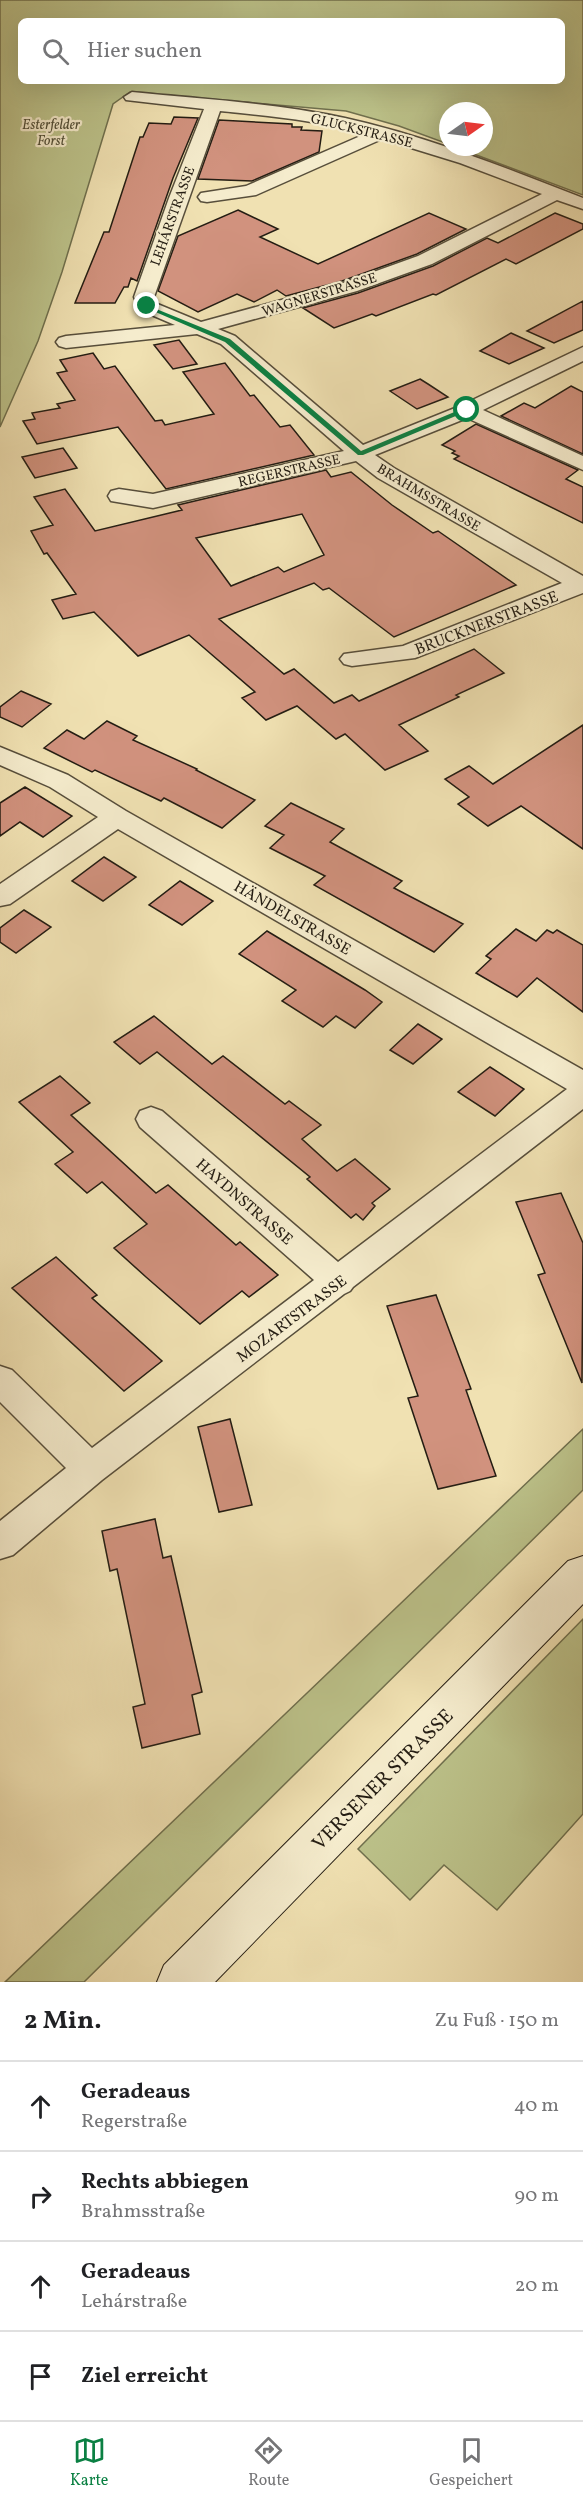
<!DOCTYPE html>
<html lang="de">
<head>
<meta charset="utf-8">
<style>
  :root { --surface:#fff; --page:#f6f6f6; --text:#202124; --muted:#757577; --line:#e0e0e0; --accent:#0b8043 }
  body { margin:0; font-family:Vollkorn,serif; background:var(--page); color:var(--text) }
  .compass { position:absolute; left:439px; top:102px; width:54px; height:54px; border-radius:50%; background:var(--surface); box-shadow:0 6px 24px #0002; rotate:76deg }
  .stop { position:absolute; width:18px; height:18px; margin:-14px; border:4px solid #0b8043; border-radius:50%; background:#fff }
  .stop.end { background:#0b8043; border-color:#fff; box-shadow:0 2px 6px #0008 }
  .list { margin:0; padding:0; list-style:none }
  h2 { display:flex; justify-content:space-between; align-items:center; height:78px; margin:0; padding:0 24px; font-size:26px }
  h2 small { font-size:20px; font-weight:400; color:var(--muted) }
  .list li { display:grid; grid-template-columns:39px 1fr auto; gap:18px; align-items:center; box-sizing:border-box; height:90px; padding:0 24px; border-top:2px solid var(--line) }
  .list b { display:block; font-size:22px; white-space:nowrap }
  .list p { margin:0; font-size:20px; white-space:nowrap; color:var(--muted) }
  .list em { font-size:20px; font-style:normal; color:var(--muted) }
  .icon { flex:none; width:33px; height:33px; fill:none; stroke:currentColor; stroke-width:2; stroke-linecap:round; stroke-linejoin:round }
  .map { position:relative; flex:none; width:583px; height:1982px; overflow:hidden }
  .search { position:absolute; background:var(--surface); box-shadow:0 6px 24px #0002; left:18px; right:18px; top:18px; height:66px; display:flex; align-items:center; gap:15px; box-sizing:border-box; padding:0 21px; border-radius:9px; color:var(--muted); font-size:22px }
  .sheet { height:438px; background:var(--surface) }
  nav { display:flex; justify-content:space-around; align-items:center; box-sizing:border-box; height:84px; border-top:2px solid var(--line); background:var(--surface); font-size:16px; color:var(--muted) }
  nav a { display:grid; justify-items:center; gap:3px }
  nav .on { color:var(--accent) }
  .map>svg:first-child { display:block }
</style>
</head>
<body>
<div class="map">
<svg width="583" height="1982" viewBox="0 0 583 1982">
  <rect width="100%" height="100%" fill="#f0e1b2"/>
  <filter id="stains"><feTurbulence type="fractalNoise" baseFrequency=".00333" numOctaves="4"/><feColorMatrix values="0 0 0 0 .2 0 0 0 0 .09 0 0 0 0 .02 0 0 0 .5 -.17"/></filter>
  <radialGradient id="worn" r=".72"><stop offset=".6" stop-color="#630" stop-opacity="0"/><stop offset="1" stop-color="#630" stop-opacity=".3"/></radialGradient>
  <path fill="#bcc28a" stroke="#70704e" stroke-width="1.5" fill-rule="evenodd" d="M0 0H583V195L455 147H484V111H448V144L399 126 346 111 130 92 113 104 62 272 38 341 0 427ZM21 21H562V81H21Z
    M583 1429V1490L84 1982H5Z
    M583 1619V1814L497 1910 444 1865 410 1900 358 1849Z"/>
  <path fill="#d1927e" stroke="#241d13" stroke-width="1.5" fill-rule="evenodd" d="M174 117 198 118 173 178 137 281 131 278 128 287H124L115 303H75L104 232H109L140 137H143L149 123 171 124Z
    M219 120 292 124V127H302L301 130 322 131 319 152 252 181 198 179Z
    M238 210 278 229 260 237 318 264 429 213 466 229 417 254 342 281 286 296 277 290 254 302 237 294 198 312 158 291 178 236Z
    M555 213 583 224V229L516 264 506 259 436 295 433 294 376 316 372 314 334 328 303 308 358 293 433 266 487 238 498 243Z
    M583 301V330L554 343 527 331Z
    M511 333 544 348 509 364 480 351Z
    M179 340 197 364 173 369 154 345Z
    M93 353 104 369 115 366 155 421 162 420 165 425 214 414 183 372 225 363 250 396 254 395 280 427 290 425 314 455 166 489 118 427 37 444 23 421 35 419 32 413 60 408 57 404 75 400 57 373 67 371 60 360Z
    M420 379 428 384 448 397 417 409 390 391Z
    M571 386 583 392V454L501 416 524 403 535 408Z
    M476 424 578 470 566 479 583 487V523L454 459 459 456 452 453 455 451 442 445Z
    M63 448 77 468 35 478 22 457Z
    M326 470 331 477 351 472 392 505 433 533 438 531 516 585 394 637 329 588 323 590 314 583 219 619 284 674 294 669 334 703 352 695 359 701 474 649 504 673 456 695 459 697 399 725 428 751 385 770 345 734 336 739 297 706 266 720 242 698 255 692 189 635 138 656 94 612 63 619 52 600 76 594 47 553 44 554 31 531 53 525 34 497 65 489 95 531 182 510 178 505ZM302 514 324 555 284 572 278 567 231 586 196 538Z
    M21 691 51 704 22 727 0 717V707Z
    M107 721 137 736 133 740 197 769 196 770 255 800 222 828 164 798 161 801 95 770 92 772 44 748 67 730 84 739Z
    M583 725V849L521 806 488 826 458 804 469 797 445 779 469 766 493 784Z
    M25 787 72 816 43 837 20 822 0 836V803Z
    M291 803 344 829 330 842 402 881 394 888 463 924 434 952 314 885 325 876 270 848 284 835 265 826Z
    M104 857 136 877 103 901 72 881Z
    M180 881 213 901 182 925 149 905Z
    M24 910 51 927 16 953 0 942V928Z
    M516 929 536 941 547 930 553 933 557 930 583 945V1012L537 978 517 997 476 973 491 959 486 956Z
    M267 931 365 990 382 1002 355 1028 336 1016 323 1027 282 1001 296 990 239 954Z
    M154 1016 212 1064 223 1056 285 1104 289 1101 321 1125 302 1139 337 1171 355 1159 390 1189 372 1203 375 1206 363 1220 356 1214 351 1218 307 1179 310 1177 157 1052 140 1064 114 1042Z
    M418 1024 442 1039 413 1064 390 1050Z
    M490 1067 524 1089 495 1116 458 1092Z
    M60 1076 90 1103 71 1115 156 1193 168 1185 236 1245 240 1242 278 1275 249 1297 242 1291 200 1324 146 1277 114 1248 147 1224 102 1182 87 1193 55 1164 73 1152 19 1102Z
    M561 1193 583 1243 582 1383 538 1275 545 1273 516 1202Z
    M56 1257 97 1295 92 1298 162 1361 124 1391 12 1288Z
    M436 1295 471 1389 466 1390 496 1476 438 1489 408 1398 418 1396 387 1306Z
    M230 1419 252 1505 219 1512 198 1427Z
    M155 1519 163 1558 171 1556 202 1692 192 1695 200 1734 142 1748 133 1707 145 1704 117 1569 110 1571 102 1531Z"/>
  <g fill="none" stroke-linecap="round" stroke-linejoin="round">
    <defs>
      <path id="street" d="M132 92C203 99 275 103 345 118 427 136 505 168 583 198V209L557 200 432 264 357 291 218 329 235 336 363 445 460 406 583 347V361L483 410 583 456V470L467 418 375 455 394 468 583 576V593L415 658 352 666 344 664 340 659 344 654 403 646 562 583 378 478 356 461 153 508 111 501 108 496 111 491 119 489 153 494 344 451 221 344 197 334 66 348 59 346 56 342 59 338 66 336 175 325 140 310 134 297 169 198 204 109 126 100 124 97ZM220 111C269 116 317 120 365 134L246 186 201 193 198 197 201 201 207 202 256 195 382 139 460 163 542 194 418 256 343 283 201 322 155 303 154 297Z
        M0 747 68 775 126 811 583 1070V1109L353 1287 350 1291 344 1294 102 1480 13 1555 0 1559V1521L66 1468 0 1402V1366L12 1370 92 1448 314 1280 140 1127 136 1119 140 1111 151 1107 162 1111 338 1262 567 1089 118 829 10 904 0 906V884L98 817 50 787 0 765Z"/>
      <path id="secondary" d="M583 1556V1604L215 1982H157L164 1965 568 1561Z"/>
    </defs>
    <use href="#street" stroke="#574e3b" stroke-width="3"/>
    <use href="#secondary" stroke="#241d13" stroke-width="2"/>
    <use href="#street" fill="#f5eccd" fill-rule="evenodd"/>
    <use href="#secondary" fill="#f5eccd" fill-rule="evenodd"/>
  </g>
  <path fill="#0b8043" d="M144 304 230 339 361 451 464 408 470 410 363 455H358L225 342 144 307Z"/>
  <g text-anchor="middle" stroke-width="4.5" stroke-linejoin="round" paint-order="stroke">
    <g font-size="14" font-style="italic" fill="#524f37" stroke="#f5eccd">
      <text x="51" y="129">Esterfelder<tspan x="51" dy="16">Forst</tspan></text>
    </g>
    <g font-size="14" fill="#241d13" stroke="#f5eccd">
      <text transform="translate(362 130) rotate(14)" y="5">GLUCKSTRASSE</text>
      <text transform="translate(172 216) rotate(-70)" y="5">LEHÁRSTRASSE</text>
      <text transform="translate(319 294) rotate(-17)" y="5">WAGNERSTRASSE</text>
      <text transform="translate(289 470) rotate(-13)" y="5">REGERSTRASSE</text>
      <text transform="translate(429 497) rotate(31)" y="5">BRAHMSSTRASSE</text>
    </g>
    <g font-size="16" fill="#241d13" stroke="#f5eccd">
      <text transform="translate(486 622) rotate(-21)" y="6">BRUCKNERSTRASSE</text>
      <text transform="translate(293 917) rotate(30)" y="6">HÄNDELSTRASSE</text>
      <text transform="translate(245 1201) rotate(41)" y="6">HAYDNSTRASSE</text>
      <text transform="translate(291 1318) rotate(-37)" y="6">MOZARTSTRASSE</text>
    </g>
    <g font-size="20" fill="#241d13" stroke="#f5eccd">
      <text transform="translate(382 1779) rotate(-45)" y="7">VERSENER STRASSE</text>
    </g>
  </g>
  <rect width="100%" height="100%" filter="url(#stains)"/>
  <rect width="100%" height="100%" fill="url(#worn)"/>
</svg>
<svg class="compass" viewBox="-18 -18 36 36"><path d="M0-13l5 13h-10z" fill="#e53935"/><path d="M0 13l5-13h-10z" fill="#757577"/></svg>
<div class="stop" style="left:467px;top:410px"></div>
<div class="stop end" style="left:147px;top:306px"></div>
<div class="search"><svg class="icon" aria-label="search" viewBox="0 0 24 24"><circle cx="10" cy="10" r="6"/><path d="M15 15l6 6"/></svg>Hier suchen</div>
</div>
<section class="sheet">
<h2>2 Min.<small>Zu Fuß · 150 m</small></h2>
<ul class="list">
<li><svg class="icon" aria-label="ahead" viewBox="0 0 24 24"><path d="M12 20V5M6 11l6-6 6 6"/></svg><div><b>Geradeaus</b><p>Regerstraße</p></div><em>40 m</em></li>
<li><svg class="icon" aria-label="right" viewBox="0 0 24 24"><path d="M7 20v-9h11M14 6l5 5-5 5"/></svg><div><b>Rechts abbiegen</b><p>Brahmsstraße</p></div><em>90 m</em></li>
<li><svg class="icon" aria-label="ahead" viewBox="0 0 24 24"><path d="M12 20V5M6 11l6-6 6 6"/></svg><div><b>Geradeaus</b><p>Lehárstraße</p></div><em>20 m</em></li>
<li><svg class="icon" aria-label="arrive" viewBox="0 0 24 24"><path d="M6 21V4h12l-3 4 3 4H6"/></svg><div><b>Ziel erreicht</b></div></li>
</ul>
</section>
<nav>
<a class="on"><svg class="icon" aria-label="map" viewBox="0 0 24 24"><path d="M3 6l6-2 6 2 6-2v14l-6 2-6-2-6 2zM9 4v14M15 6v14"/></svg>Karte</a>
<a><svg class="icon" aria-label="directions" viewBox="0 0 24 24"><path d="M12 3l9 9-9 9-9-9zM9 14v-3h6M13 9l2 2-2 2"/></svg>Route</a>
<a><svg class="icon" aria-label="saved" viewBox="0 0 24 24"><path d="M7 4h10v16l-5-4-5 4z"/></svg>Gespeichert</a>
</nav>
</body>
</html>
